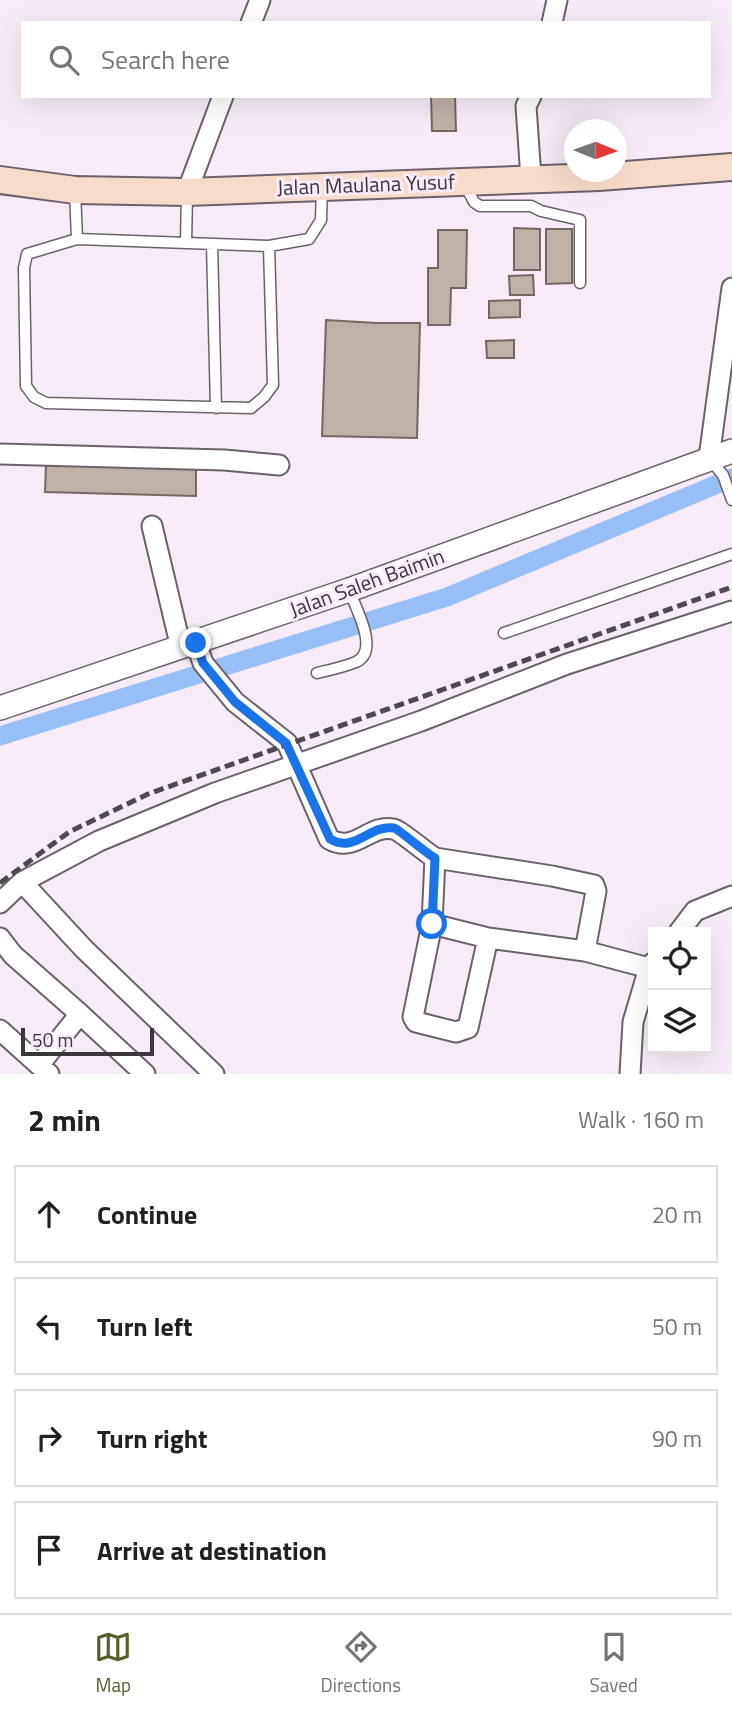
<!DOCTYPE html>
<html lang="en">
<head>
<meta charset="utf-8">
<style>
  :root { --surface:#fff; --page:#f2f2f2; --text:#202124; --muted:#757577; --line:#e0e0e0; --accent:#595d2a }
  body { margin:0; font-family:"Titillium Web",sans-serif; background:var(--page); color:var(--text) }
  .controls { position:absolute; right:21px; bottom:21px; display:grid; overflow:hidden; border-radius:0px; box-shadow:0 7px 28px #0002 }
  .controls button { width:63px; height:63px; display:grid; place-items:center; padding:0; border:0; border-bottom:2px solid var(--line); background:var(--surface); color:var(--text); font:35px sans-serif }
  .compass { position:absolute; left:564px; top:119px; width:63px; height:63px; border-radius:50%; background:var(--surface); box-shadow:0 7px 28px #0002; rotate:91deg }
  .scale { position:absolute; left:21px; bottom:18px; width:133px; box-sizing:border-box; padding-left:7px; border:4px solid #3b363b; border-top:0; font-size:19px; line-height:24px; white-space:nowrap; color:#3b363b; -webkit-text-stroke:5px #f7ebf7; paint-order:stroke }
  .stop { position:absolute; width:21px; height:21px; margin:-16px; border:5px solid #1a73e8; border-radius:50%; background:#fff }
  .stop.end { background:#1a73e8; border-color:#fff; box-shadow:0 2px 7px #0008 }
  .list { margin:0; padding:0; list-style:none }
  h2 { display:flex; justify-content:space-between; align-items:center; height:91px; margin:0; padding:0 28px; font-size:30px }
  h2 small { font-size:23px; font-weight:400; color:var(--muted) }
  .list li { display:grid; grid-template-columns:46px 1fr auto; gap:21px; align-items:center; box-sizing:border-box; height:98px; margin:0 14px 14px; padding:0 14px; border:2px solid var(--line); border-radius:0px }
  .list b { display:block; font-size:26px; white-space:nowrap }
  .list em { font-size:23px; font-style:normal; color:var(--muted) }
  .icon { flex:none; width:38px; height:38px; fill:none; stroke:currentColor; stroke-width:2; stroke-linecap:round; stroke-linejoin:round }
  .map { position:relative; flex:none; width:732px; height:1074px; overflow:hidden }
  .search { position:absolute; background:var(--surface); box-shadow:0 7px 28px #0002; left:21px; right:21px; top:21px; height:77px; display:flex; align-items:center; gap:18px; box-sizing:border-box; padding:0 24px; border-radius:0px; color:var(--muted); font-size:26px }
  .sheet { height:539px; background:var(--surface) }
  nav { display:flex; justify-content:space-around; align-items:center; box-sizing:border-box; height:98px; border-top:2px solid var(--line); background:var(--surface); font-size:19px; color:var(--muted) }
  nav a { display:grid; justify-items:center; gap:4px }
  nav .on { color:var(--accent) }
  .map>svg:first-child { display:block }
</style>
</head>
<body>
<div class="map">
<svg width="732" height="1074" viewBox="0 0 732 1074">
  <rect width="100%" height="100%" fill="#f7ebf7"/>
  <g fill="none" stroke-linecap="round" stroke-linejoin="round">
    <path stroke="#97bef7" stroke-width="19" d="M0 736 447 597 732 478"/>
  </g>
  <path fill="#c0b1a8" stroke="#74675f" stroke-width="2" d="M431 96H455L456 131H432Z
    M514 228 540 229V270H514Z
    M546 229H572V283L546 284Z
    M438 230H467L466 288H451L450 325H428V268H438Z
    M533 275 534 295H510L509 276Z
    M520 300V317L489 318V301Z
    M326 320 376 323H420L417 438 322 436Z
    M514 340V358H487L486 341Z
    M46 464 196 468V496L45 492Z"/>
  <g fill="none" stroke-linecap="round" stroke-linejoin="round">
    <defs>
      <path id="service" d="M465 185 474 202 480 206H531L541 211 580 220V283
        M75 191 77 239 269 246 309 239 321 220 322 188
        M77 239 27 254 24 268 26 386 34 397 46 403 251 408 264 397 273 385 269 246
        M186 243 187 194
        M212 244 216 408
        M709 458 723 475 732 500
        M504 633 732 554
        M317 673C330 670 344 667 356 662 380 651 356 609 349 590"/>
      <path id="minor" d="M251 23 260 0
        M552 23 557 0
        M531 96 526 106 531 178
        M187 192 223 96
        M0 454 224 460 279 465
        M709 458 732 288
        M152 526 181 648
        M196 643 203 663 235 702 287 743 329 839C355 854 369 824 393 829 400 830 425 852 435 858L432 924 413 1017 416 1022 456 1032 468 1028 488 938
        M435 858 552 876 594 885 596 891 585 951
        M22 882 84 949 214 1074
        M0 903 22 882 99 841 215 793 421 721 567 664 732 611
        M432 924 488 938 585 951 649 968 653 963
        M679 932 695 911 732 896
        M0 938 13 955 80 1014
        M0 1030 49 1074
        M39 1065 80 1014 145 1074
        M630 1074 633 1022 649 968"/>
      <path id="tertiary" d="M0 708 349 590 732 451"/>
      <path id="secondary" d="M0 180 75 190 187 192 599 177 732 167"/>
    </defs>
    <use href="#service" stroke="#6b616b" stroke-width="13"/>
    <use href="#minor" stroke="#6b616b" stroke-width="23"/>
    <use href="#tertiary" stroke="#6b616b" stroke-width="26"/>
    <use href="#secondary" stroke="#6b616b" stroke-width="30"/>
    <use href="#service" stroke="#fff" stroke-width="10"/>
    <use href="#minor" stroke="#fff" stroke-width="19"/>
    <use href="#tertiary" stroke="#fff" stroke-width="23"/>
    <use href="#secondary" stroke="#f6dbca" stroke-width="26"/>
    <path stroke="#4e494e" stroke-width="5" stroke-dasharray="10 5" stroke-linecap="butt" d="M0 883 69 832 148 794 732 587"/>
  </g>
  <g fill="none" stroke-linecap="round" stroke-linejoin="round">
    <path stroke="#1a73e8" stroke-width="9" d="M196 643 203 663 235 702 286 743 330 839C355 854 369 824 394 828 400 830 424 852 435 858L432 924"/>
  </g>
  <g text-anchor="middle" stroke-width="6" stroke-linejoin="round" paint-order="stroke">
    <g font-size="21" fill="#3b363b" stroke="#f7ebf7">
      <text transform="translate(366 185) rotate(-2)" y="7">Jalan Maulana Yusuf</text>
      <text transform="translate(367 583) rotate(-20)" y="7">Jalan Saleh Baimin</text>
    </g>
  </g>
</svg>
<div class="controls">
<button><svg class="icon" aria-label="locate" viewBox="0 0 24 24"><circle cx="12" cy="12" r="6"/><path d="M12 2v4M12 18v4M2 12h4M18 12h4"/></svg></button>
<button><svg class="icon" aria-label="layers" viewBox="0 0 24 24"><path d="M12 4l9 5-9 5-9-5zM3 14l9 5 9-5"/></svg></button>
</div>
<svg class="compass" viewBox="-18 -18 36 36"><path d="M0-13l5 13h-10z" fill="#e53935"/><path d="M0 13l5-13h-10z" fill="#757577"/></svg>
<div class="scale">50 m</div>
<div class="stop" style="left:432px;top:924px"></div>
<div class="stop end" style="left:196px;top:643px"></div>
<div class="search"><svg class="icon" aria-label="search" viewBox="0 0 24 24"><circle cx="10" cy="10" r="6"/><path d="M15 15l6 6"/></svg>Search here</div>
</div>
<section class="sheet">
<h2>2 min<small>Walk · 160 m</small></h2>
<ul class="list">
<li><svg class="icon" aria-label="ahead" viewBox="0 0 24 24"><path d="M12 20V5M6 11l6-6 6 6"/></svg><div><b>Continue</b></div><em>20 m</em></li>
<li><svg class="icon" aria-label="left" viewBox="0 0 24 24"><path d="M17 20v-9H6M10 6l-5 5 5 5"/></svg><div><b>Turn left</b></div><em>50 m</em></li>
<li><svg class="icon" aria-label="right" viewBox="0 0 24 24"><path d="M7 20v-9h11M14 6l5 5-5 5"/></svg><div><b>Turn right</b></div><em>90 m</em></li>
<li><svg class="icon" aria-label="arrive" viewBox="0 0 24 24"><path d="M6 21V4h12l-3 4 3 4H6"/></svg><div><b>Arrive at destination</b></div></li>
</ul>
</section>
<nav>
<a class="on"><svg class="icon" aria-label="map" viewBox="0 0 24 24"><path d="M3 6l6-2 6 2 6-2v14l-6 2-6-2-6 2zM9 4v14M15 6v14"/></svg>Map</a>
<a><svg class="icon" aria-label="directions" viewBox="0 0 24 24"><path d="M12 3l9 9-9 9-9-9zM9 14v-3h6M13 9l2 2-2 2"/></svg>Directions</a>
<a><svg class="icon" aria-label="saved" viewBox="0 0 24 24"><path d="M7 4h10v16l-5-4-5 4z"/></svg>Saved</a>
</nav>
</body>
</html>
